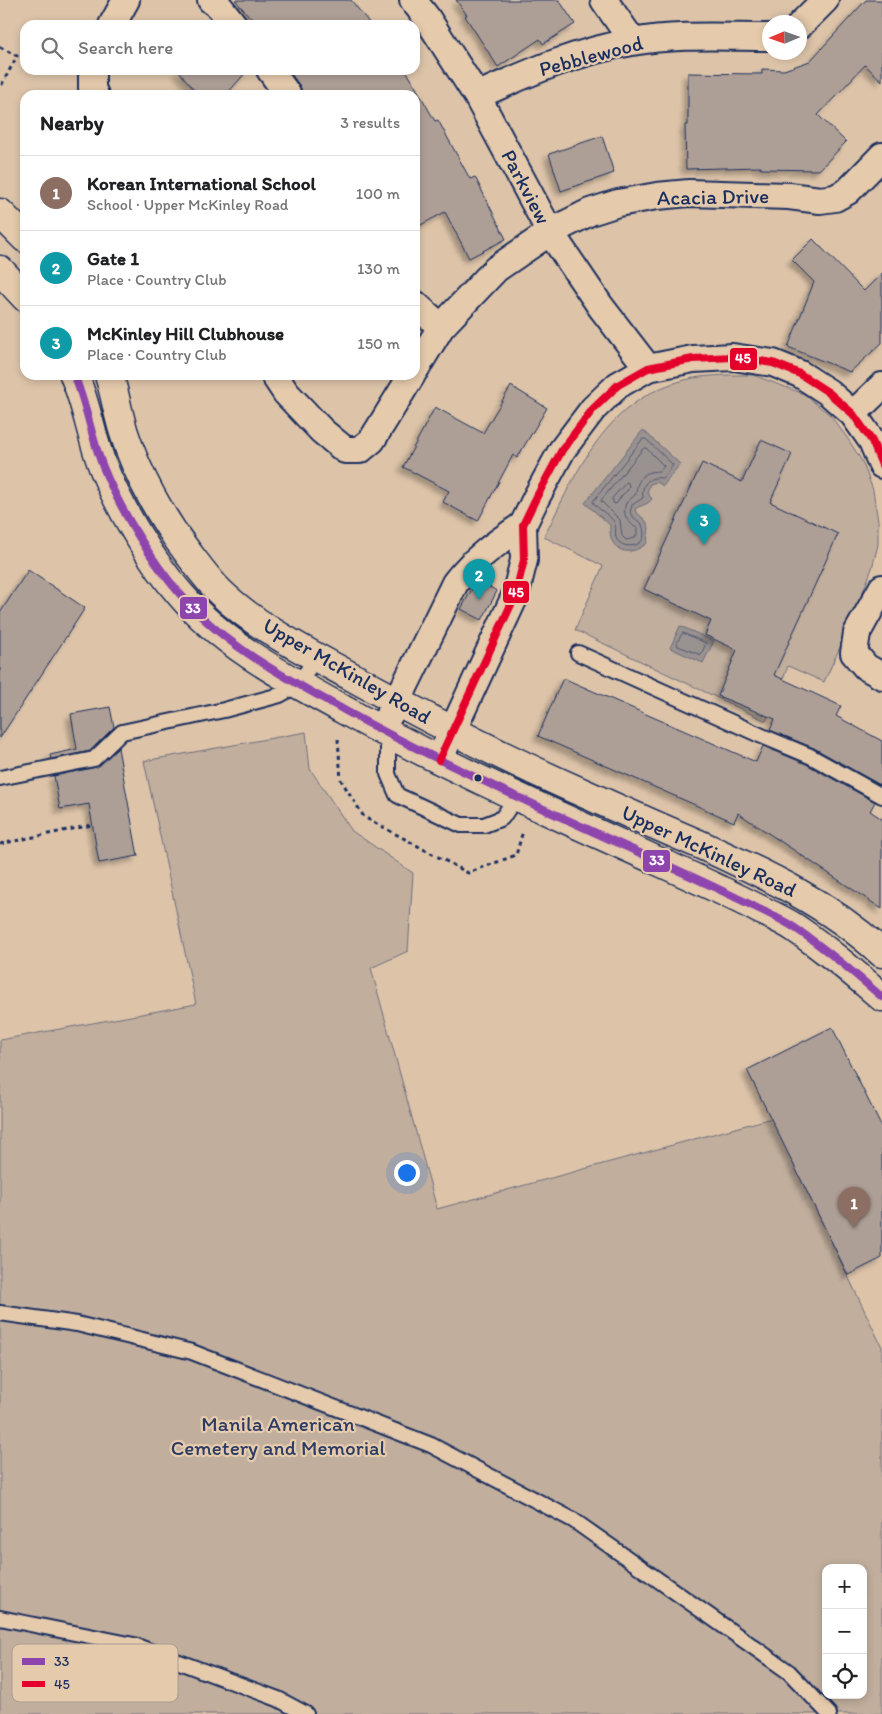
<!DOCTYPE html>
<html lang="en">
<head>
<meta charset="utf-8">
<style>
  :root { --surface:#fff; --page:#f6f6f6; --text:#202124; --muted:#757577; --line:#e0e0e0; --accent:#d1495b }
  body { margin:0; font-family:Itim,sans-serif; background:var(--page); color:var(--text) }
  .controls { position:absolute; right:15px; bottom:15px; display:grid; overflow:hidden; border-radius:10px; box-shadow:0 2px 8px #0003 }
  .controls button { width:45px; height:45px; display:grid; place-items:center; padding:0; border:0; border-bottom:1px solid var(--line); background:var(--surface); color:var(--text); font:25px sans-serif }
  .compass { position:absolute; left:762px; top:15px; width:45px; height:45px; border-radius:50%; background:var(--surface); box-shadow:0 2px 8px #0003; rotate:268deg }
  .you { position:absolute; left:406px; top:1172px; width:18px; height:18px; margin:-12px; border:4px solid #fff; border-radius:50%; background:#1a73e8; box-shadow:0 0 0 8px #1a73e833 }
  .badge { display:grid; place-items:center; width:32px; height:32px; border-radius:50%; background:var(--accent); color:#fff; font-size:16px; font-weight:700 }
  .pin { position:absolute; translate:-50% -41px; filter:drop-shadow(0 1px 2px #0008) }
  .pin::after { content:''; position:absolute; top:26px; width:18px; height:15px; background:inherit; clip-path:polygon(0 0,100% 0,50% 100%) }
  .list { margin:0; padding:0; list-style:none }
  h2 { display:flex; justify-content:space-between; align-items:center; height:65px; margin:0; padding:0 20px; font-size:21px }
  h2 small { font-size:16px; font-weight:400; color:var(--muted) }
  .list li { display:grid; grid-template-columns:32px 1fr auto; gap:15px; align-items:center; box-sizing:border-box; height:75px; padding:0 20px; border-top:1px solid var(--line) }
  .list b { display:block; font-size:19px; white-space:nowrap }
  .list p { margin:0; font-size:16px; white-space:nowrap; color:var(--muted) }
  .list em { font-size:16px; font-style:normal; color:var(--muted) }
  .icon { flex:none; width:28px; height:28px; fill:none; stroke:currentColor; stroke-width:2; stroke-linecap:round; stroke-linejoin:round }
  .map { position:relative; flex:none; width:882px; height:1714px; overflow:hidden }
  .search { position:absolute; background:var(--surface); box-shadow:0 2px 8px #0003; left:20px; top:20px; width:400px; height:55px; display:flex; align-items:center; gap:12px; box-sizing:border-box; padding:0 18px; border-radius:15px; color:var(--muted); font-size:19px }
  .panel { position:absolute; background:var(--surface); box-shadow:0 2px 8px #0003; left:20px; top:90px; width:400px; height:290px; border-radius:15px }
  .map>svg:first-child { display:block }
</style>
</head>
<body>
<div class="map">
<svg width="882" height="1714" viewBox="0 0 882 1714">
  <defs>
    <filter id="shadow"><feDropShadow dx="-4.5" dy="4.5" stdDeviation="2.5" flood-color="#0004"/></filter>
  </defs>
  <rect width="100%" height="100%" fill="#ddc4a9"/>
  <filter id="ink" filterUnits="userSpaceOnUse"><feTurbulence type="fractalNoise" baseFrequency=".02" numOctaves="2"/><feDisplacementMap in="SourceGraphic" scale="10" xChannelSelector="R" yChannelSelector="G"/><feConvolveMatrix kernelMatrix="1 2 1 2 8 2 1 2 1" color-interpolation-filters="sRGB"/></filter>
  <g filter="url(#ink)">
    <path fill="#c1ae9d" stroke="#6e6e7e" fill-rule="evenodd" d="M727 375H753L804 394 830 415 848 439 862 461 873 490 878 521V545L872 568 852 621 824 682 788 666 766 721 575 630 603 566 544 537C577 471 606 399 685 380 699 376 713 376 727 375Z
      M306 732 310 769 352 831 413 873 408 951 371 968 437 1209 772 1118 882 1347V1714H0V1040L196 1004 144 761ZM826 1568H863V1695H826Z"/>
    <path fill="#9a9290" stroke="#676a7c" d="M643 430 680 464 663 486 657 482 650 484 647 492 652 499 648 503 636 508 635 511 646 521 649 528 647 543C628 559 608 551 610 525L585 503Z
      M680 626 714 641 703 663 670 648Z"/>
    <g fill="none" stroke-linecap="round" stroke-linejoin="round">
      <path stroke="#4e5772" stroke-width="1" d="M643 439H646L673 465 663 478C648 476 641 484 643 498L632 505 630 513 633 517 642 524C643 528 645 534 643 539 639 547 625 548 619 542 613 537 617 530 615 524 612 515 597 510 593 502Z
        M644 448H646L664 466 660 471C644 471 637 478 636 494L626 503C622 515 627 522 637 528V534L635 538 626 540 622 536 620 520 601 501Z
        M627 482 629 485 628 490 622 495 617 503 614 504 612 499Z
        M683 633 706 643 701 655 678 646 677 643Z"/>
    </g>
    <path fill="#ae9f96" stroke="#1b2f5e" filter="url(#shadow)" d="M235 0H351L371 25H257Z
      M456 0H559L575 24 543 44 540 39 498 67 465 16 467 15Z
      M866 0H882V81L865 65 818 115 846 142 819 170 761 169V167L686 169 685 125H688V73L762 74V69L784 70 810 61Z
      M178 70H248L226 95H198Z
      M288 70H406L435 121 438 120 470 179 475 177 506 239 469 258 445 212 415 228V95H303L300 86Z
      M602 136 614 173 561 191 549 154Z
      M813 239 864 291 882 273V343L850 372 788 347 814 282 792 260Z
      M511 386 547 408 517 458 513 455 478 521 443 502 449 491 403 467 435 407 483 433Z
      M761 440 792 454 770 502 838 534 774 675 841 706 836 716 882 741V786L814 748 770 730 775 719 718 696 737 650 705 635 711 621 644 589 702 463 742 482Z
      M28 570 85 608 0 738V613Z
      M477 580 497 591 482 620 461 609Z
      M563 678 756 762 763 746 806 764 875 802 870 811 882 819V909L738 813 734 822 538 736Z
      M110 707 114 727 90 751 51 759 50 755 77 749 71 714Z
      M118 748 138 856 99 863 89 804 60 809 54 776 96 767Z
      M832 1027 882 1128V1258L848 1275 747 1070Z"/>
    <g fill="none" stroke-linecap="round" stroke-linejoin="round">
      <defs>
        <path id="service" d="M578 653 762 736 810 756 882 796
          M388 734V774L397 795 461 825H484L502 818 517 796
          M0 778 94 759 122 732 224 710 280 695 298 685 316 657
          M0 1313 77 1324 192 1352 431 1445 573 1520 789 1672 829 1714
          M0 1618 134 1645 278 1699 306 1714"/>
        <path id="minor" d="M211 0 219 6 234 25
          M413 0 427 18 477 96 550 232 601 307 648 368
          M604 0 633 42
          M112 25 126 0
          M800 25 825 0
          M92 70V88L95 95
          M270 70 288 95
          M477 96C527 73 578 51 632 42 677 34 724 37 770 37
          M415 304 441 327
          M415 370 441 327 496 269 550 232 590 212 618 203 657 196 689 193 789 196 820 200 835 198 848 191 882 156
          M274 375 286 393 322 431 345 450H360L372 440 412 375
          M853 414 882 386
          M882 588 857 633 854 653 866 667 882 676
          M380 730 397 702 455 583C473 559 498 542 523 525
          M439 760 515 596 524 560 523 525 536 498 562 450 593 409 618 385 648 368 693 359 733 357 773 363 800 374 828 392 853 414 872 441 882 465"/>
        <path id="secondary" d="M0 213 25 238
          M0 270 25 297
          M74 375C87 405 91 437 103 467 119 507 151 561 180 594 224 646 285 677 344 710 443 765 548 811 651 858 686 874 722 890 757 908 769 914 783 920 795 928 826 949 854 973 882 997
          M109 375C115 394 118 414 124 433 137 474 162 519 188 553 198 566 208 580 220 592 257 628 311 654 356 679 432 721 510 761 590 796 627 813 664 829 701 845 767 875 829 904 882 953"/>
      </defs>
      <use href="#service" stroke="#1b2f5e" stroke-width="18"/>
      <use href="#minor" stroke="#1b2f5e" stroke-width="30"/>
      <use href="#secondary" stroke="#1b2f5e" stroke-width="31"/>
      <path stroke="#1b2f5e" stroke-width="3" stroke-dasharray="4 4" stroke-linecap="butt" d="M0 47 17 56 0 88
        M338 739 341 780 364 817 468 873 516 855 523 831
        M0 844 92 825"/>
      <use href="#service" stroke="#e5caac" stroke-width="14"/>
      <use href="#minor" stroke="#e5caac" stroke-width="26"/>
      <use href="#secondary" stroke="#e5caac" stroke-width="28"/>
      <defs>
        <path id="bus-1" d="M74 375C87 405 91 437 103 467 119 507 151 561 180 594 224 646 285 677 344 710 443 765 548 811 651 858 686 874 722 890 757 908 769 914 783 920 795 928 826 949 854 973 882 997"/>
        <path id="bus-2" d="M439 760 515 596 524 560 523 525 536 498 562 450 593 409 618 385 648 368 693 359 733 357 773 363 800 374 828 392 853 414 872 441 882 465"/>
      </defs>
      <use href="#bus-1" stroke="#e5caac" stroke-width="11"/>
      <use href="#bus-2" stroke="#e5caac" stroke-width="11"/>
      <use href="#bus-1" stroke="#8e44ad" stroke-width="8"/>
      <use href="#bus-2" stroke="#e4002b" stroke-width="8"/>
    </g>
  </g>
  <circle fill="#1b2f5e" stroke="#e5caac" stroke-width="2" cx="478" cy="778" r="4.5"/>
  <g text-anchor="middle" stroke-width="4.5" stroke-linejoin="round" paint-order="stroke">
    <g font-size="21" fill="#1b2f5e" stroke="#e5caac">
      <text transform="translate(591 56) rotate(-15)" y="7">Pebblewood</text>
      <text transform="translate(526 187) rotate(62)" y="7">Parkview</text>
      <text transform="translate(713 197) rotate(-1)" y="7">Acacia Drive</text>
      <text transform="translate(347 671) rotate(30)" y="7">Upper McKinley Road</text>
      <text transform="translate(709 851) rotate(25)" y="7">Upper McKinley Road</text>
    </g>
    <g font-size="21" fill="#2c3c64" stroke="#e5caac">
      <text x="278" y="1431">Manila American<tspan x="278" dy="24">Cemetery and Memorial</tspan></text>
    </g>
  </g>
  <rect x="12" y="1644" width="166" height="58" rx="8" fill="#e5caac" stroke="#a89c95" stroke-width="1"/>
  <rect x="22" y="1658" width="23" height="7" fill="#8e44ad"/>
  <rect x="22" y="1681" width="23" height="6" fill="#e4002b"/>
  <g font-size="14" fill="#1b2f5e">
    <text x="54" y="1666">33</text>
    <text x="54" y="1689">45</text>
  </g>
  <g stroke="#e5caac" stroke-width="2">
    <rect x="729" y="347" width="29" height="24" rx="5" fill="#e4002b"/>
    <rect x="502" y="580" width="28" height="24" rx="5" fill="#e4002b"/>
    <rect x="179" y="596" width="29" height="24" rx="5" fill="#8e44ad"/>
    <rect x="642" y="849" width="29" height="24" rx="5" fill="#8e44ad"/>
  </g>
  <g font-size="14" text-anchor="middle" font-weight="bold" fill="#fff">
    <text x="743" y="363">45</text>
    <text x="516" y="597">45</text>
    <text x="193" y="613">33</text>
    <text x="657" y="865">33</text>
  </g>
</svg>
<div class="controls">
<button>+</button>
<button>−</button>
<button><svg class="icon" aria-label="locate" viewBox="0 0 24 24"><circle cx="12" cy="12" r="6"/><path d="M12 2v4M12 18v4M2 12h4M18 12h4"/></svg></button>
</div>
<svg class="compass" viewBox="-18 -18 36 36"><path d="M0-13l5 13h-10z" fill="#e53935"/><path d="M0 13l5-13h-10z" fill="#757577"/></svg>
<div class="you"></div>
<div class="pin badge" style="left:854px;top:1228px;background:#8d6e63">1</div>
<div class="pin badge" style="left:479px;top:600px;background:#0f9aa8">2</div>
<div class="pin badge" style="left:704px;top:545px;background:#0f9aa8">3</div>
<div class="search"><svg class="icon" aria-label="search" viewBox="0 0 24 24"><circle cx="10" cy="10" r="6"/><path d="M15 15l6 6"/></svg>Search here</div>
<section class="panel">
<h2>Nearby<small>3 results</small></h2>
<ul class="list">
<li><span class="badge" style="background:#8d6e63">1</span><div><b>Korean International School</b><p>School · Upper McKinley Road</p></div><em>100 m</em></li>
<li><span class="badge" style="background:#0f9aa8">2</span><div><b>Gate 1</b><p>Place · Country Club</p></div><em>130 m</em></li>
<li><span class="badge" style="background:#0f9aa8">3</span><div><b>McKinley Hill Clubhouse</b><p>Place · Country Club</p></div><em>150 m</em></li>
</ul>
</section>
</div>
</body>
</html>
